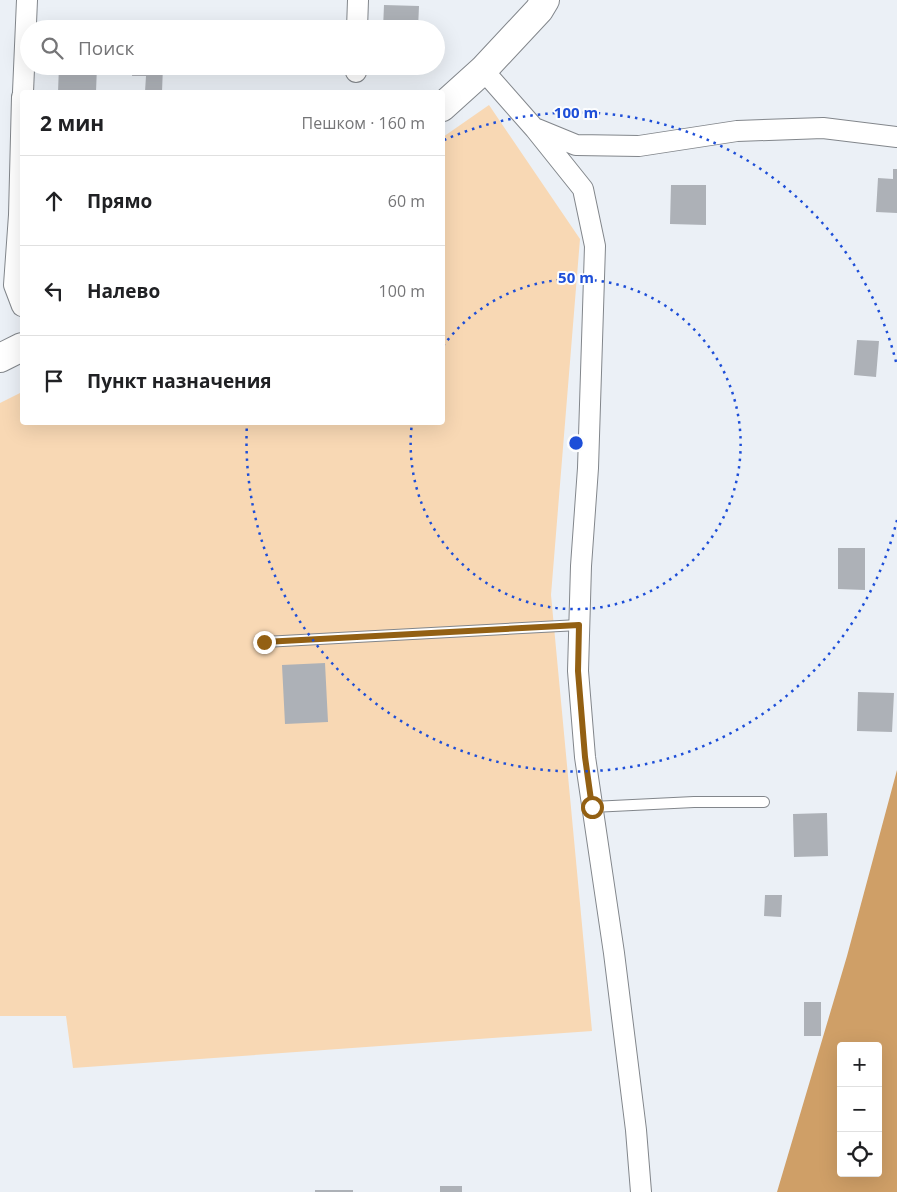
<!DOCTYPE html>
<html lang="ru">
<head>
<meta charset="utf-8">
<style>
  :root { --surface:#fff; --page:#f6f6f6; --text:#202124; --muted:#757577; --line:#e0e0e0 }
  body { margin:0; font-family:"Open Sans",sans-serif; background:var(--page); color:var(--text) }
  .controls { position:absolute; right:15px; bottom:15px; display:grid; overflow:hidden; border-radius:5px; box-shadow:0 5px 20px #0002 }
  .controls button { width:45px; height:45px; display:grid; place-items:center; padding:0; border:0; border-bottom:1px solid var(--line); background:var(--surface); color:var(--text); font:25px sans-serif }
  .stop { position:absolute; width:15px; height:15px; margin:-11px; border:4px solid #936013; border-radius:50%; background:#fff }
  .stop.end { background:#936013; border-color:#fff; box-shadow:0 1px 5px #0008 }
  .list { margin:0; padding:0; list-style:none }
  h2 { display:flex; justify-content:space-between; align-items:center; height:65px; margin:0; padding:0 20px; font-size:21px }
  h2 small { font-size:16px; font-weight:400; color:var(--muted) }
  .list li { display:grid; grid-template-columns:32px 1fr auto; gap:15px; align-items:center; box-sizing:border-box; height:90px; padding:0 20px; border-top:1px solid var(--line) }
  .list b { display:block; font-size:19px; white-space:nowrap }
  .list em { font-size:16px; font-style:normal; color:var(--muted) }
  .icon { flex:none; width:28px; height:28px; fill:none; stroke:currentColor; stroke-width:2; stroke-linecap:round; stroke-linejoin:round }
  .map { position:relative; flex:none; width:897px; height:1192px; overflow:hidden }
  .search { position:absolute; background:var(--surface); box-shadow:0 5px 20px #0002; left:20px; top:20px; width:425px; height:55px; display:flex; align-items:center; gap:12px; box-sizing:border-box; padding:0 18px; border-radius:28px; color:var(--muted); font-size:19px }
  .panel { position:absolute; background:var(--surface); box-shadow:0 5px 20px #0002; left:20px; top:90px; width:425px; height:335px; border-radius:5px }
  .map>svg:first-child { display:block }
</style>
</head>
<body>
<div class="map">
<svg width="897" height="1192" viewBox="0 0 897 1192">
  <rect width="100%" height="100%" fill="#ebf0f6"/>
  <path fill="#f8d8b4" d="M489 105 580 239 551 595 592 1031 73 1068 66 1016H0V403L22 392V422H442L443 137Z"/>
  <path fill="#cf9f67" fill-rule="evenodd" d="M897 770V1192H777L847 956ZM841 1046H878V1173H841Z"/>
  <path fill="#adb1b7" d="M384 5 419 6 418 29H383Z
    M59 66H97L96 92H58Z
    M133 66H163L162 92H145L146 76H132Z
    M893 169H897V213L876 212 878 178 893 179Z
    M671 185H706V225L670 224Z
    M857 340 879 341 876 377 854 375Z
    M838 548H865V590L838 589Z
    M325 663 328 722 285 724 282 665Z
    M858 692 894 693 892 732 857 731Z
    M827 813 828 856 794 857 793 814Z
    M765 895H782L781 917 764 916Z
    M804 1002H821V1036H804Z
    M440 1186H462V1192H440Z
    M315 1190H353V1192H315Z"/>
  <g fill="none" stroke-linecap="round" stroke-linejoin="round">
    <defs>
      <path id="service" d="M264 642 579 625
        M592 807 694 802H764"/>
      <path id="minor" d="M357 29 358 0
        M483 70 535 129 583 189 595 246 588 468 581 566 578 671 585 757 614 953 636 1130 641 1192
        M356 72V66
        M23 92 27 0
        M22 97 19 215 14 285 22 306
        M537 129 576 145 639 146 737 131 823 128 897 137"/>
      <path id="secondary" d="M442 107 483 70 539 10 545 0
        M0 358 22 347"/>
    </defs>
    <use href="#service" stroke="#82868b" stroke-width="12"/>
    <use href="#minor" stroke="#82868b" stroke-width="22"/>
    <use href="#secondary" stroke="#82868b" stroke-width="30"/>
    <use href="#service" stroke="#fff" stroke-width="10"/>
    <use href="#minor" stroke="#fff" stroke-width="20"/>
    <use href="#secondary" stroke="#fff" stroke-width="28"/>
  </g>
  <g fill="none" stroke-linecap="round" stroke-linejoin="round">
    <path stroke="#936013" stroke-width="6" d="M264 642 579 625 578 671 585 757 592 807"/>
  </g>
  <g fill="none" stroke="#1d4ed8" stroke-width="2.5" stroke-dasharray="2.5 5">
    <path d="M443 346A165 165 0 1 1 412 423"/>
    <path d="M897 520A330 330 0 0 1 247 423M444 140A330 330 0 0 1 897 366"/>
  </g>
  <circle cx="576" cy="443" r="8" fill="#1d4ed8" stroke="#fcfdfe" stroke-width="2.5"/>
  <g font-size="15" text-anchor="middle" font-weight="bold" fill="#1d4ed8" stroke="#fcfdfe" stroke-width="4" stroke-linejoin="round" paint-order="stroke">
    <text x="576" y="118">100 m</text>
    <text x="576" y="283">50 m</text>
  </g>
</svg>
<div class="controls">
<button>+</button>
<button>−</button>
<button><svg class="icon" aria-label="locate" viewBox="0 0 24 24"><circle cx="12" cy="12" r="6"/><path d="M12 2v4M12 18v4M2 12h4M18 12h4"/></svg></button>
</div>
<div class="stop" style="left:592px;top:807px"></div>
<div class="stop end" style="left:264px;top:642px"></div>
<div class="search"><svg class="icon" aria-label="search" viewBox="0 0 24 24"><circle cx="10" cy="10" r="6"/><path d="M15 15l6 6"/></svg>Поиск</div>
<section class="panel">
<h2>2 мин<small>Пешком · 160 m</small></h2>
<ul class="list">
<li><svg class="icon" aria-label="ahead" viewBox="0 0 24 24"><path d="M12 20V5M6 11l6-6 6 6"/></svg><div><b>Прямо</b></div><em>60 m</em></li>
<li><svg class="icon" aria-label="left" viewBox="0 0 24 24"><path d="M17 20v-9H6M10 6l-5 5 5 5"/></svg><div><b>Налево</b></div><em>100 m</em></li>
<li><svg class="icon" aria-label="arrive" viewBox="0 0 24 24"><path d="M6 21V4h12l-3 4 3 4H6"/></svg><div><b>Пункт назначения</b></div></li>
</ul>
</section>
</div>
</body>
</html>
